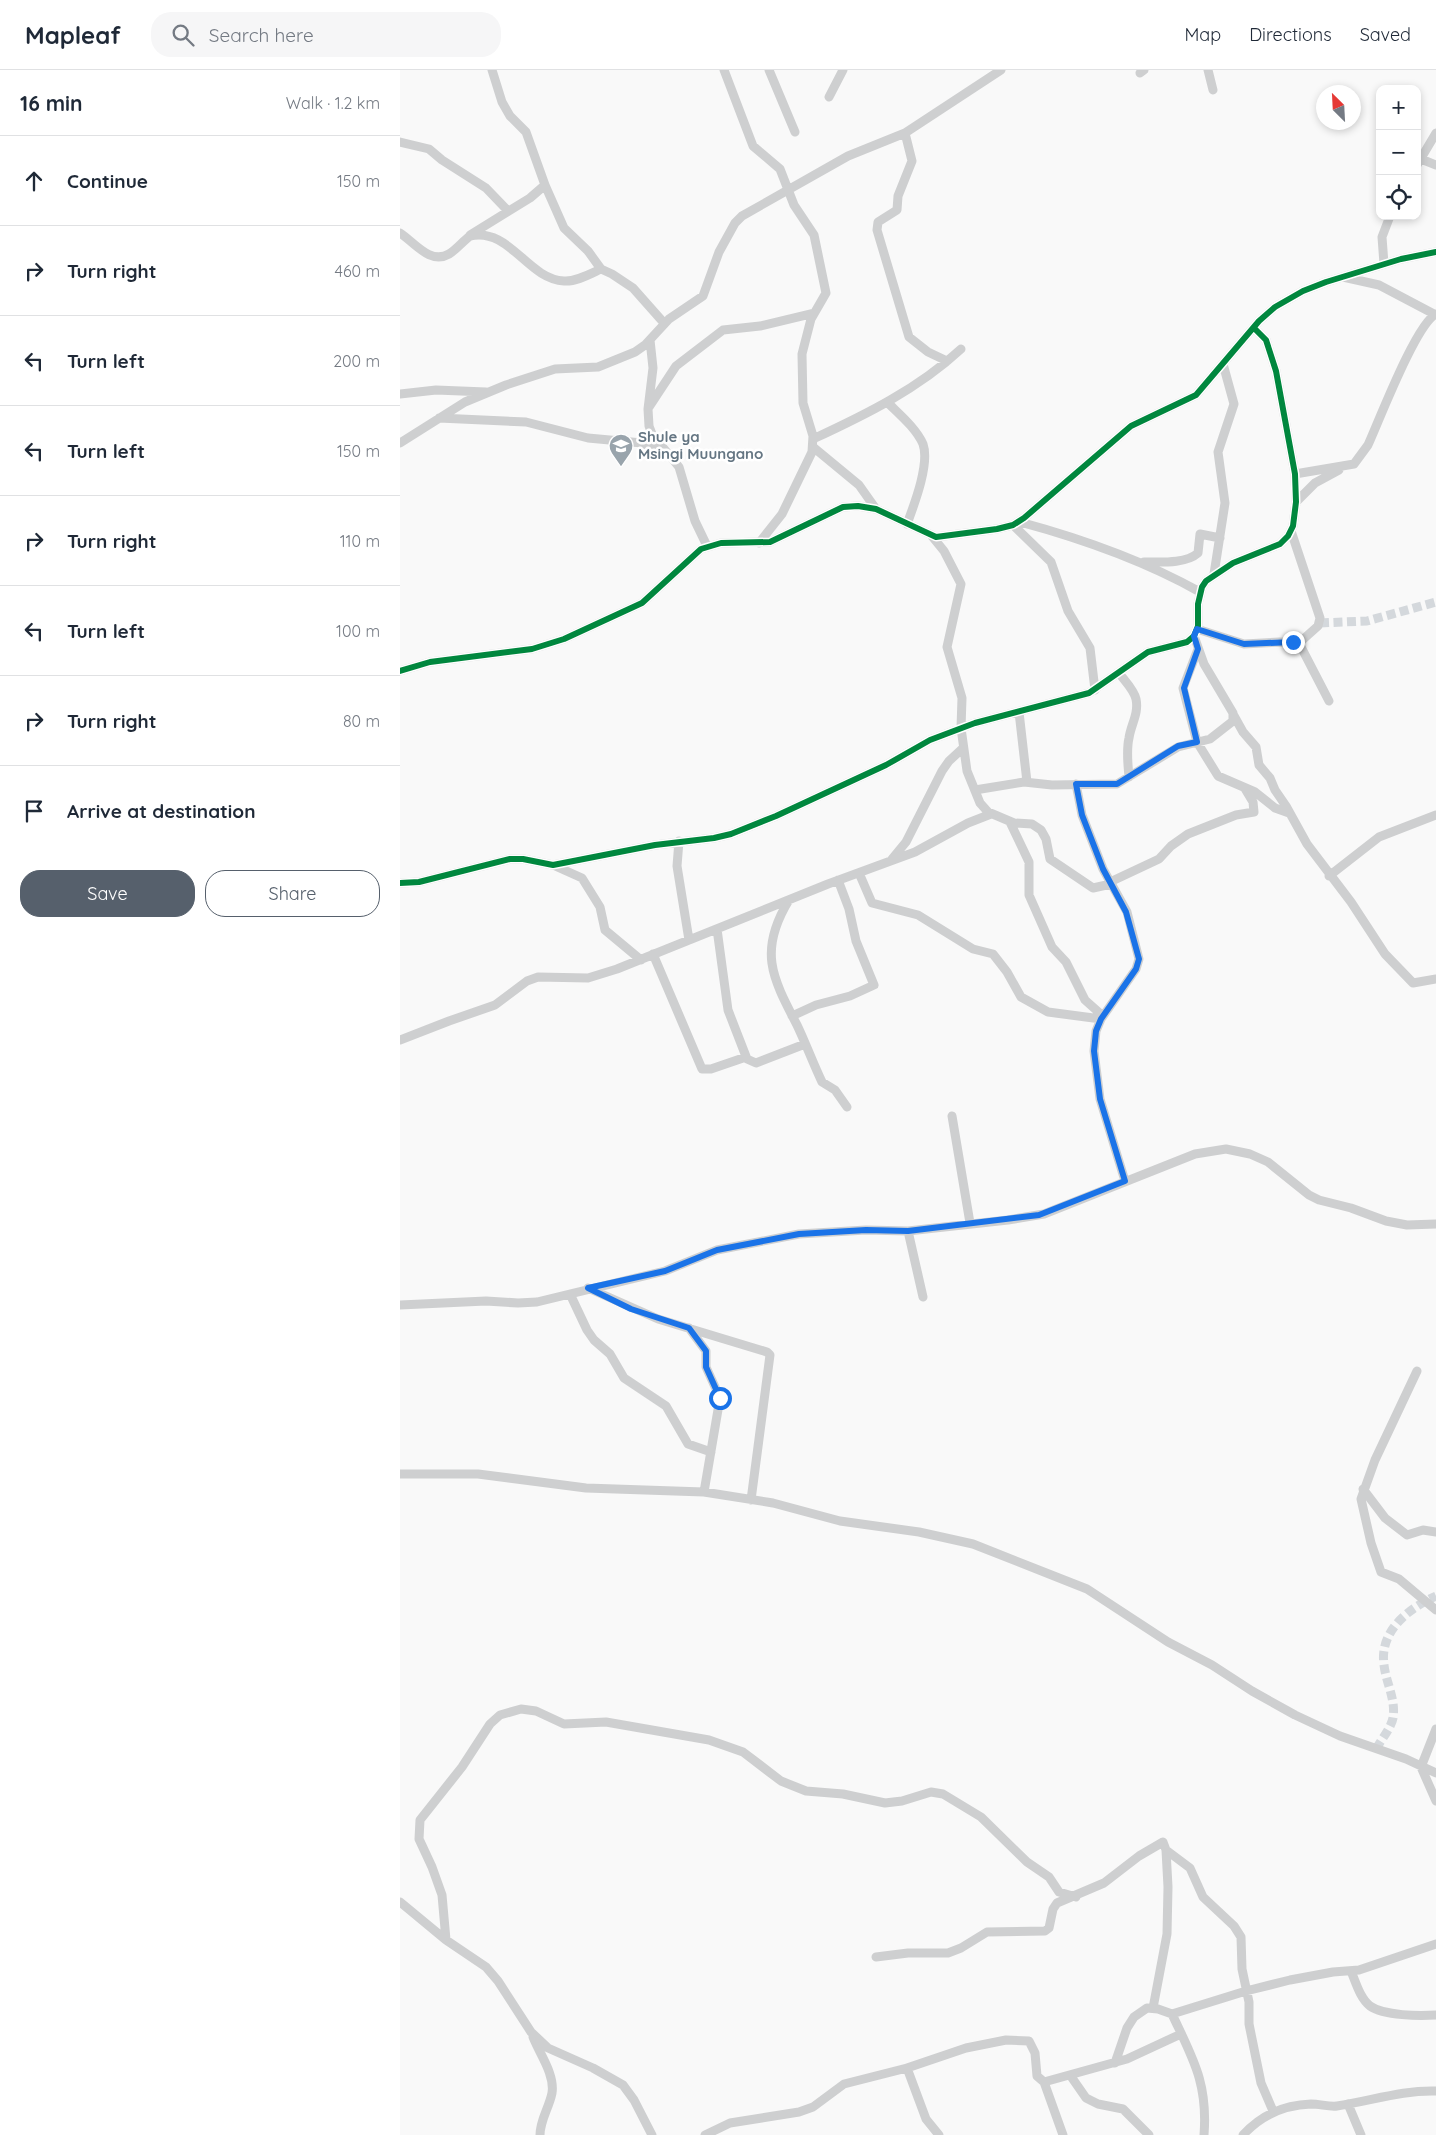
<!DOCTYPE html>
<html lang="en">
<head>
<meta charset="utf-8">
<style>
  :root { --surface:#fff; --page:#f6f6f7; --text:#1f2937; --muted:#747a83; --line:#e0e1e3; --accent:#56606c }
  body { margin:0; font-family:Quicksand,sans-serif; background:var(--page); color:var(--text) }
  .controls { position:absolute; right:15px; top:15px; display:grid; overflow:hidden; border-radius:10px; box-shadow:0 2px 8px #0003 }
  .controls button { width:45px; height:45px; display:grid; place-items:center; padding:0; border:0; border-bottom:1px solid var(--line); background:var(--surface); color:var(--text); font:25px sans-serif }
  .compass { position:absolute; left:916px; top:15px; width:45px; height:45px; border-radius:50%; background:var(--surface); box-shadow:0 2px 8px #0003; rotate:336deg }
  .stop { position:absolute; width:15px; height:15px; margin:-11px; border:4px solid #1a73e8; border-radius:50%; background:#fff }
  .stop.end { background:#1a73e8; border-color:#fff; box-shadow:0 1px 5px #0008 }
  .list { margin:0; padding:0; list-style:none }
  h2 { display:flex; justify-content:space-between; align-items:center; height:65px; margin:0; padding:0 20px; font-size:21px }
  h2 small { font-size:16px; font-weight:400; color:var(--muted) }
  .list li { display:grid; grid-template-columns:32px 1fr auto; gap:15px; align-items:center; box-sizing:border-box; height:90px; padding:0 20px; border-top:1px solid var(--line) }
  .list b { display:block; font-size:19px; white-space:nowrap }
  .list em { font-size:16px; font-style:normal; color:var(--muted) }
  .actions { display:flex; gap:10px; padding:15px 20px }
  .actions a { flex:1; padding:11px 0; border:1px solid var(--accent); border-radius:20px; text-align:center; font-size:18px; color:var(--accent) }
  .actions .main { background:var(--accent); color:#fff }
  .icon { flex:none; width:28px; height:28px; fill:none; stroke:currentColor; stroke-width:2; stroke-linecap:round; stroke-linejoin:round }
  .map { position:relative; flex:none; width:1036px; height:2065px; overflow:hidden }
  header { display:flex; align-items:center; gap:30px; box-sizing:border-box; height:70px; padding:0 25px; background:var(--surface); border-bottom:1px solid var(--line) }
  header strong { font-size:24px }
  nav { display:flex; gap:28px; margin-inline-start:auto; font-size:18px }
  .search { width:350px; height:45px; background:var(--page); display:flex; align-items:center; gap:12px; box-sizing:border-box; padding:0 18px; border-radius:20px; color:var(--muted); font-size:19px }
  main { display:flex }
  aside { flex:1; background:var(--surface) }
  .map>svg:first-child { display:block }
</style>
</head>
<body>
<header>
<strong>Mapleaf</strong>
<div class="search"><svg class="icon" aria-label="search" viewBox="0 0 24 24"><circle cx="10" cy="10" r="6"/><path d="M15 15l6 6"/></svg>Search here</div>
<nav><a>Map</a><a>Directions</a><a>Saved</a></nav>
</header>
<main>
<aside>
<h2>16 min<small>Walk · 1.2 km</small></h2>
<ul class="list">
<li><svg class="icon" aria-label="ahead" viewBox="0 0 24 24"><path d="M12 20V5M6 11l6-6 6 6"/></svg><div><b>Continue</b></div><em>150 m</em></li>
<li><svg class="icon" aria-label="right" viewBox="0 0 24 24"><path d="M7 20v-9h11M14 6l5 5-5 5"/></svg><div><b>Turn right</b></div><em>460 m</em></li>
<li><svg class="icon" aria-label="left" viewBox="0 0 24 24"><path d="M17 20v-9H6M10 6l-5 5 5 5"/></svg><div><b>Turn left</b></div><em>200 m</em></li>
<li><svg class="icon" aria-label="left" viewBox="0 0 24 24"><path d="M17 20v-9H6M10 6l-5 5 5 5"/></svg><div><b>Turn left</b></div><em>150 m</em></li>
<li><svg class="icon" aria-label="right" viewBox="0 0 24 24"><path d="M7 20v-9h11M14 6l5 5-5 5"/></svg><div><b>Turn right</b></div><em>110 m</em></li>
<li><svg class="icon" aria-label="left" viewBox="0 0 24 24"><path d="M17 20v-9H6M10 6l-5 5 5 5"/></svg><div><b>Turn left</b></div><em>100 m</em></li>
<li><svg class="icon" aria-label="right" viewBox="0 0 24 24"><path d="M7 20v-9h11M14 6l5 5-5 5"/></svg><div><b>Turn right</b></div><em>80 m</em></li>
<li><svg class="icon" aria-label="arrive" viewBox="0 0 24 24"><path d="M6 21V4h12l-3 4 3 4H6"/></svg><div><b>Arrive at destination</b></div></li>
</ul>
<div class="actions"><a class="main">Save</a><a>Share</a></div>
</aside>
<div class="map">
<svg width="1036" height="2065" viewBox="0 0 1036 2065">
  <rect width="100%" height="100%" fill="#f9f9f9"/>
  <g fill="none" stroke-linecap="round" stroke-linejoin="round">
    <path stroke="#d4d8dc" stroke-width="9" stroke-dasharray="9 4.5" stroke-linecap="butt" d="M920 553 967 551 1036 532
      M976 1679C981 1670 991 1658 993 1648 996 1629 986 1613 984 1595 979 1561 1009 1538 1036 1526"/>
    <path stroke="#cecfd0" stroke-width="9" d="M92 0 102 32 110 46 126 62 145 115 164 158 188 181 201 199 212 204 233 218 264 253
      M324 0 353 76 380 99 394 135 414 165 426 223 411 249 402 284 403 333 413 366 412 382 382 444 359 473
      M369 0 395 62
      M808 0 813 20
      M740 3 744 0
      M429 27 443 0
      M505 63 512 91 498 126 497 140 478 152 477 160 509 267 528 282 547 291
      M0 72 29 79 42 90 86 118 108 141
      M1021 89 1036 95
      M1017 95 1036 63
      M0 163C14 172 30 195 49 184 56 180 63 171 70 166 110 157 127 209 164 211 176 212 190 204 201 199
      M70 165 130 128 145 115
      M984 194 982 167 990 146
      M943 207 979 215 1036 245
      M250 270 253 298 248 339 249 356 252 364 279 397 295 451 307 476
      M0 324 36 320 86 322
      M487 332C499 344 516 358 523 374 530 394 514 435 507 454
      M249 337 276 296 323 260 360 256 414 243
      M39 348 126 352 188 368 242 373 270 386
      M413 369C465 345 518 319 561 279
      M0 373 65 332 106 315 155 299 198 297 235 282 245 275 269 249 303 226 319 182 335 153 342 146 448 86 505 63 601 0
      M413 377 459 415 476 439
      M895 404 954 394 968 375C979 351 1016 254 1036 244
      M896 432 915 413 939 400
      M620 452C683 469 743 490 800 522
      M613 455 651 492 668 541 690 578 695 620
      M891 461 920 548 918 556 899 573
      M531 465 544 481 561 514 547 577 562 628 561 658 567 701 580 733 588 742 614 753 632 754 641 760 646 769 650 789 693 818 711 814
      M744 492C760 492 786 494 798 483L800 464 820 468
      M814 504 825 433 818 382 834 334 823 294
      M797 559 844 574 879 572 899 573 929 631
      M798 579 783 618 797 672 818 706 855 722 875 738 889 743
      M0 601 30 592 132 579 164 569 242 533 301 479 321 473 370 472 443 437 458 436 476 439 536 467 597 459 613 455 624 448 731 356 796 325 859 251 875 237 903 221 926 212 1001 189 1036 182
      M719 603C725 611 734 620 736 629 739 644 731 654 729 668 726 681 728 694 729 707
      M619 642 627 712
      M833 644 843 662 856 677 859 695 870 708 875 720 886 736 907 774 951 832 985 884 1013 913 1036 909
      M676 714 682 745 703 799 727 842 739 889 736 899 701 949 696 961 694 981 700 1029 725 1111
      M575 720 624 712 652 715 717 714 778 677 810 669 833 651V643L804 594 794 566
      M610 752 629 792V825L652 877 666 892 685 930 703 946
      M279 771 277 796 289 870
      M492 789 506 772 542 701 549 691 562 679
      M153 795 182 808 200 837 205 860 241 890
      M459 803 472 833 518 845 573 879 593 884 607 902 621 927 648 942 701 949
      M929 806 979 767 1036 745
      M710 812 759 789 771 776 788 764 836 745 854 742 853 732 844 717
      M0 813 19 812 110 789H123L153 795 255 775 314 768 331 764 376 746 486 695 530 670 575 653 689 623 748 582 787 572 794 566 798 556V534L802 517 806 511 833 493 880 474 888 466 893 456 896 432 895 404 876 301 866 270 854 258
      M389 830C358 881 372 907 397 955 406 974 413 993 422 1012L435 1020 447 1037
      M317 859 328 940 347 989 356 993 405 974
      M253 884 302 999H311L346 987
      M392 946 416 935 450 926 474 915 456 871 449 839 438 810
      M0 970 49 951 95 935 127 911 138 907 188 908 217 899 428 814 515 782 568 753 591 744
      M552 1046 570 1153
      M508 1161 523 1227
      M188 1218 258 1249 367 1282 370 1285 351 1430
      M170 1224 187 1260 194 1270 210 1284 224 1308 266 1336 288 1374 311 1382
      M0 1235 86 1231 118 1233 137 1232 265 1201 317 1180 399 1164 466 1160 508 1161 608 1150 644 1144 795 1084 826 1079 850 1084 868 1092 909 1125 919 1130 951 1138 986 1151 1007 1155 1036 1154
      M289 1258 306 1281V1297L320 1328 304 1422
      M1017 1301 975 1390 961 1429 971 1473 981 1502 999 1509 1036 1540
      M0 1404H78L186 1418 304 1422 373 1433 440 1451 519 1462 573 1474 687 1519 768 1572 812 1595 852 1621 895 1645 940 1666 1006 1689 1036 1703
      M963 1419 985 1448 1007 1465 1023 1460 1036 1462
      M1036 1659 1021 1697 1036 1731
      M766 1780 790 1798 803 1827 834 1856 841 1867 842 1899 849 1932V1954L861 2013 873 2041
      M0 1832 46 1870 86 1897 98 1911 131 1962 148 1978 193 1998 223 2015 234 2030 252 2065
      M46 1870 42 1825 32 1797 19 1769 20 1750 62 1697 90 1654 100 1645 121 1639 136 1641 164 1654 206 1652 309 1670 343 1682 381 1711 406 1721 443 1724 485 1733 502 1731 531 1722 543 1724 581 1747 627 1792 649 1807 659 1822 676 1827
      M476 1887 508 1883H548L561 1878 587 1862 645 1861 649 1858 653 1839 657 1833 704 1813 739 1786 763 1772 766 1780 768 1817 767 1864 753 1938
      M951 1901C956 1913 960 1928 970 1936 984 1946 1020 1946 1036 1945
      M772 1944C793 1989 808 2013 804 2065
      M133 1967C139 1983 155 2004 152 2023 149 2038 140 2050 140 2065
      M715 1993 727 1958 734 1947 747 1938 758 1939 772 1944 846 1921 890 1910 933 1902 959 1900 1036 1874
      M507 1998 526 2049 539 2065
      M670 2005 686 2028 698 2034 723 2039 749 2065
      M644 2012 663 2065
      M948 2034 961 2065
      M305 2065 330 2053 399 2042 413 2037 444 2014 507 1998 566 1978 606 1970 629 1971 635 1983 637 2006 644 2012 727 1989 781 1964
      M843 2065C861 2045 884 2035 911 2034 920 2034 929 2037 937 2036 971 2031 1002 2020 1036 2021"/>
    <defs>
      <path id="cycleway" d="M0 601 30 592 132 579 164 569 242 533 301 479 321 473 370 472 443 437 458 436 476 439 536 467 597 459 613 455 624 448 731 356 796 325 859 251 875 237 903 221 926 212 1001 189 1036 182
        M0 813 19 812 110 789H123L153 795 255 775 314 768 331 764 376 746 486 695 530 670 575 653 689 623 748 582 787 572 794 566 798 556V534L802 517 806 511 833 493 880 474 888 466 893 456 896 432 895 404 876 301 866 270 854 258"/>
    </defs>
    <use href="#cycleway" stroke="#fff" stroke-width="9"/>
    <use href="#cycleway" stroke="#00873e" stroke-width="6"/>
  </g>
  <g fill="none" stroke-linecap="round" stroke-linejoin="round">
    <path stroke="#1a73e8" stroke-width="6" d="M320 1328 306 1297V1281L289 1258 231 1239 188 1218 265 1201 317 1180 399 1164 466 1160 508 1161 639 1145 725 1111 700 1029 694 981 696 961 701 949 736 899 739 889 726 842 703 799 682 745 676 714H717L778 676 797 672 784 618 798 579 794 566 797 559 844 574 893 572"/>
  </g>
  <defs>
    <symbol id="school-pin" viewBox="-11 -11 22 30"><path d="M0 17L-7.5 6A9.5 9.5 0 1 1 7.5 6Z" fill="#99a4ac" stroke="#fff"/><path d="M0-5L7-2L0 1L-7-2ZM-4 1L0 2.5L4 1V4Q0 6-4 4Z" fill="#fff"/></symbol>
  </defs>
  <g fill-rule="evenodd">
    <use href="#school-pin" x="207" y="362" width="28" height="38"/>
  </g>
  <g text-anchor="middle" stroke-width="5" stroke-linejoin="round" paint-order="stroke">
    <g font-size="15" font-weight="bold" fill="#657683" stroke="#fff" text-anchor="start">
      <text x="238" y="372">Shule ya<tspan x="238" dy="17">Msingi Muungano</tspan></text>
    </g>
  </g>
</svg>
<div class="controls">
<button>+</button>
<button>−</button>
<button><svg class="icon" aria-label="locate" viewBox="0 0 24 24"><circle cx="12" cy="12" r="6"/><path d="M12 2v4M12 18v4M2 12h4M18 12h4"/></svg></button>
</div>
<svg class="compass" viewBox="-18 -18 36 36"><path d="M0-13l5 13h-10z" fill="#e53935"/><path d="M0 13l5-13h-10z" fill="#747a83"/></svg>
<div class="stop" style="left:320px;top:1328px"></div>
<div class="stop end" style="left:893px;top:572px"></div>
</div>
</main>
</body>
</html>
